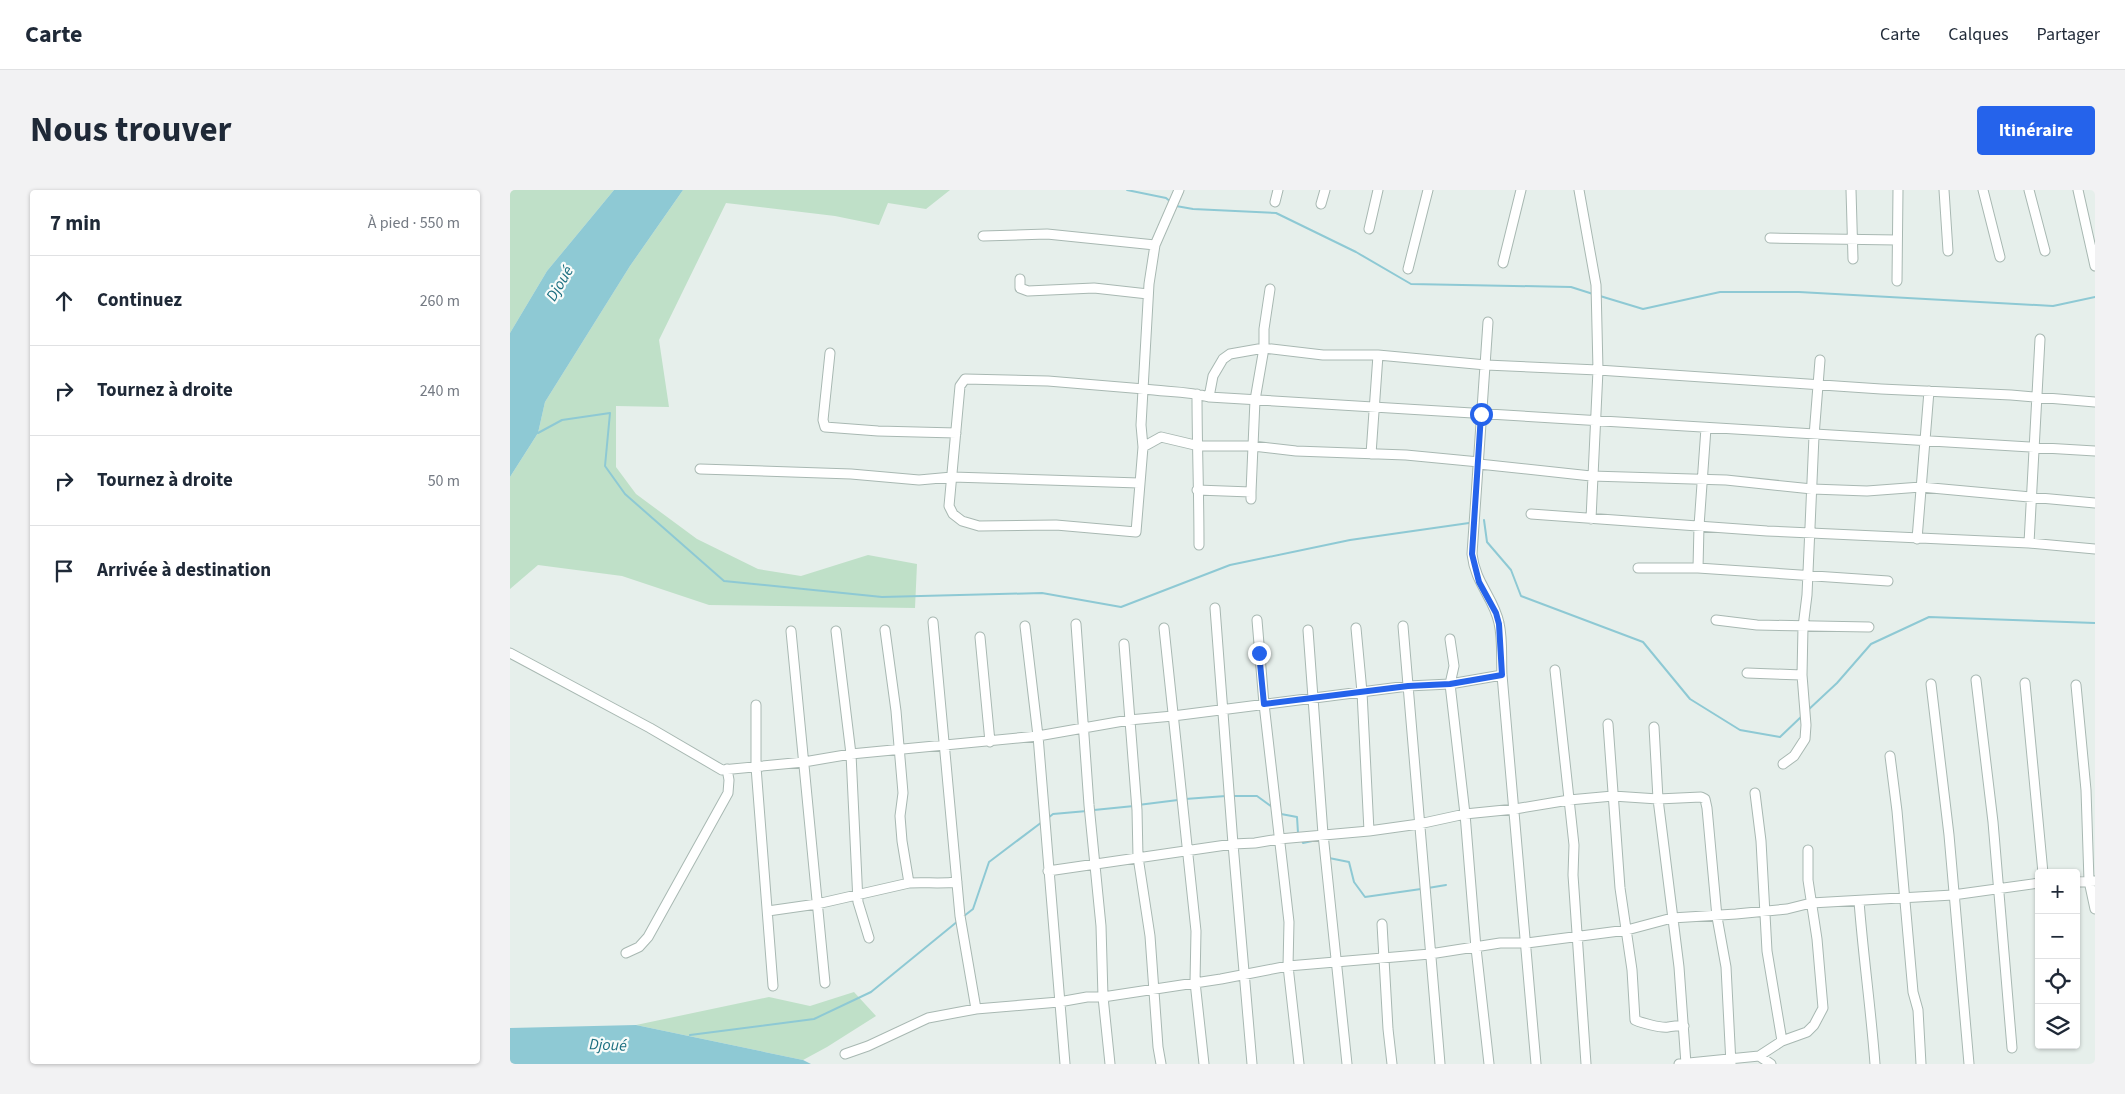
<!DOCTYPE html>
<html lang="fr">
<head>
<meta charset="utf-8">
<style>
  :root { --surface:#fff; --page:#f2f2f3; --text:#1f2937; --muted:#747a83; --line:#e0e1e3; --accent:#2563eb }
  body { margin:0; font-family:"Source Sans 3",sans-serif; background:var(--page); color:var(--text) }
  .controls { position:absolute; right:15px; bottom:15px; display:grid; overflow:hidden; border-radius:5px; box-shadow:0 1px 4px #0004 }
  .controls button { width:45px; height:45px; display:grid; place-items:center; padding:0; border:0; border-bottom:1px solid var(--line); background:var(--surface); color:var(--text); font:25px sans-serif }
  .stop { position:absolute; width:15px; height:15px; margin:-11px; border:4px solid #2563eb; border-radius:50%; background:#fff }
  .stop.end { background:#2563eb; border-color:#fff; box-shadow:0 1px 5px #0008 }
  .list { margin:0; padding:0; list-style:none }
  h2 { display:flex; justify-content:space-between; align-items:center; height:65px; margin:0; padding:0 20px; font-size:21px }
  h2 small { font-size:16px; font-weight:400; color:var(--muted) }
  .list li { display:grid; grid-template-columns:32px 1fr auto; gap:15px; align-items:center; box-sizing:border-box; height:90px; padding:0 20px; border-top:1px solid var(--line) }
  .list b { display:block; font-size:19px; white-space:nowrap }
  .list em { font-size:16px; font-style:normal; color:var(--muted) }
  .icon { flex:none; width:28px; height:28px; fill:none; stroke:currentColor; stroke-width:2; stroke-linecap:round; stroke-linejoin:round }
  .map { position:relative; flex:none; width:1585px; height:874px; overflow:hidden; border-radius:5px }
  header { display:flex; align-items:center; gap:30px; box-sizing:border-box; height:70px; padding:0 25px; background:var(--surface); border-bottom:1px solid var(--line) }
  header strong { font-size:24px }
  nav { display:flex; gap:28px; margin-inline-start:auto; font-size:18px }
  .intro { display:flex; align-items:center; justify-content:space-between; box-sizing:border-box; height:120px; padding:0 30px }
  h1 { margin:0; font-size:35px }
  .button { padding:12px 22px; border-radius:5px; background:var(--accent); color:#fff; font-size:18px; font-weight:700 }
  main { display:flex; gap:30px; padding:0 30px }
  aside { flex:1; background:var(--surface); border-radius:5px; box-shadow:0 1px 4px #0004 }
  .map>svg:first-child { display:block }
</style>
</head>
<body>
<header>
<strong>Carte</strong>
<nav><a>Carte</a><a>Calques</a><a>Partager</a></nav>
</header>
<div class="intro"><h1>Nous trouver</h1><a class="button">Itinéraire</a></div>
<main>
<aside>
<h2>7 min<small>À pied · 550 m</small></h2>
<ul class="list">
<li><svg class="icon" aria-label="ahead" viewBox="0 0 24 24"><path d="M12 20V5M6 11l6-6 6 6"/></svg><div><b>Continuez</b></div><em>260 m</em></li>
<li><svg class="icon" aria-label="right" viewBox="0 0 24 24"><path d="M7 20v-9h11M14 6l5 5-5 5"/></svg><div><b>Tournez à droite</b></div><em>240 m</em></li>
<li><svg class="icon" aria-label="right" viewBox="0 0 24 24"><path d="M7 20v-9h11M14 6l5 5-5 5"/></svg><div><b>Tournez à droite</b></div><em>50 m</em></li>
<li><svg class="icon" aria-label="arrive" viewBox="0 0 24 24"><path d="M6 21V4h12l-3 4 3 4H6"/></svg><div><b>Arrivée à destination</b></div></li>
</ul>
</aside>
<div class="map">
<svg width="1585" height="874" viewBox="0 0 1585 874">
  <rect width="100%" height="100%" fill="#e6efeb"/>
  <path fill="#bfe0c8" d="M0 0H104L37 81 0 143Z
    M173 0H440L416 19 378 13 369 35 325 26 216 13 149 150 159 217 106 216V277L126 304 187 349 248 379 291 386 358 365 407 374 405 418 199 415 112 386 28 375 0 399V287L28 243 35 212 120 76Z
    M344 802 366 826 317 857 293 870 126 835 259 807 300 816Z"/>
  <path fill="#8ec9d4" d="M104 0H173L120 76 35 212 28 243 0 287V143L37 81Z
    M126 835 293 870 301 874H0V838Z"/>
  <g fill="none" stroke-linecap="round" stroke-linejoin="round">
    <path stroke="#8ec9d4" stroke-width="2" d="M617 0 656 8 661 12
      M666 16 683 19 766 23 846 62 901 94 1061 97 1083 104
      M1090 106 1133 119 1210 102H1289L1543 116 1585 107
      M28 243 52 230 100 223 95 276 115 304 214 391 372 407 532 403 611 417 720 375 840 350 959 333
      M974 330 977 352 1001 380 1011 406 1133 452 1180 509 1230 540 1270 547 1292 526
      M1297 521 1327 493 1361 454 1419 427 1585 433
      M723 606H747L762 617
      M675 609 716 606
      M628 615 668 610
      M584 620 624 616
      M771 624 787 627 788 643
      M538 628 543 624 577 621
      M792 650 793 653 807 650
      M819 668 839 672 844 692 855 707 911 699
      M918 698 936 695
      M454 726 463 719 479 672 532 632
      M180 845 304 829 361 802 448 731"/>
    <defs>
      <path id="minor" d="M669 0 645 55 639 94 631 235 633 257 626 342 546 335 469 336 452 331 443 324 439 316 450 196 455 189 538 191 634 199C656 202 678 201 699 207L1585 261
        M1069 0 1086 95 1088 180 1081 329
        M1341 0 1343 69
        M1434 0 1438 61
        M1473 0 1490 67
        M1519 0 1535 61
        M1568 0 1585 76
        M765 12 768 0
        M811 14 815 0
        M859 39 868 0
        M473 46 537 44 645 55
        M1260 48 1387 50
        M993 73 1011 0
        M898 79 918 0
        M510 89V98L518 101 584 98 638 104
        M1387 91 1388 0
        M978 132 962 364C965 393 984 408 989 433 993 450 991 468 992 485L1026 874
        M320 163 313 230 315 237 368 241 446 243
        M687 204C687 254 689 304 689 355
        M699 207 703 186 713 169 720 164 754 158 813 165H868L976 175 1088 180 1371 199 1501 205 1585 212
        M633 257 651 247 689 256H743L786 261 896 265 969 272
        M861 264 868 165
        M969 274 1081 286 1216 290 1302 299 1357 301 1411 297 1585 313
        M190 279 341 284 409 290 442 287 629 293
        M687 300 741 302V309
        M741 302 745 210 754 158V139L760 99
        M1021 324 1257 341 1519 353 1585 359
        M1407 349 1419 201
        M1519 353 1530 149
        M1128 378H1188L1378 391
        M1188 378 1189 336 1196 238
        M705 418 723 654 742 874
        M747 430 754 514 779 732 778 776 789 874
        M1206 430 1247 435 1359 437
        M423 432 450 726 466 819
        M566 434 579 615 591 736 593 807 600 874
        M515 436 528 546 555 874
        M893 436 930 874
        M654 438 686 741 685 792 694 874
        M846 438 852 502 859 641
        M375 440 386 521 393 603 390 626 392 651 399 693
        M798 440 813 644 837 874
        M281 441 315 793
        M326 441 341 564 348 712 359 748
        M470 447 480 552
        M940 449 944 476 940 494 955 624 966 758 979 874
        M614 454 627 620 628 667 640 746 648 857 651 874
        M0 463 140 538 212 580 294 572 341 564 528 546 619 530 663 526 898 496 940 494 992 485
        M1045 480 1064 655 1063 685 1076 874
        M1237 483 1292 485
        M1466 490 1483 632 1502 858
        M1515 493 1533 683
        M1421 494 1439 645 1459 874
        M1566 495 1576 600 1579 691 1585 719
        M246 515V577L263 796
        M1098 534 1110 698 1122 780 1125 830C1132 833 1150 838 1158 837 1164 836 1168 835 1174 836
        M1144 537 1148 609 1169 777 1176 874
        M1380 566 1387 621 1403 802 1408 820 1411 874
        M1273 574 1284 566 1295 549 1296 535 1292 485 1293 437 1297 405 1304 246 1310 170
        M1245 603 1251 651 1257 761 1272 851
        M538 681 723 654 745 653 769 649 859 641 909 634 955 624 1005 619 1059 610 1103 606 1148 609 1191 607 1195 609 1197 618 1207 727 1216 777 1221 874
        M1566 692 1585 691
        M1349 711C1353 765 1361 819 1365 874
        M258 721 307 714 399 693C415 692 431 694 447 692
        M872 734 878 839 882 874
        M116 763 129 757 138 747 218 603 219 590 217 579
        M335 864 358 856 418 828 466 819 549 812 577 807H593L711 789 778 776 920 764 990 753H1017L1117 740 1162 728 1226 724 1277 719 1301 713 1443 705 1529 693
        M1249 866 1272 851 1297 842 1304 835 1313 818 1307 749 1298 690V660
        M1169 874 1249 866 1261 874"/>
    </defs>
    <use href="#minor" stroke="#a8b8b2" stroke-width="11"/>
    <use href="#minor" stroke="#fff" stroke-width="9"/>
  </g>
  <g fill="none" stroke-linecap="round" stroke-linejoin="round">
    <path stroke="#2563eb" stroke-width="6" d="M749 463 754 514 898 496 940 494 992 485 989 434 986 423 969 392 962 364 971 224"/>
  </g>
  <g text-anchor="middle" stroke-width="4.5" stroke-linejoin="round" paint-order="stroke">
    <g font-size="16" font-style="italic" fill="#1c6f80" stroke="#f7fbf9">
      <text transform="translate(49 93) rotate(-59)" y="6">Djoué</text>
      <text transform="translate(98 854) rotate(2)" y="6">Djoué</text>
    </g>
  </g>
</svg>
<div class="controls">
<button>+</button>
<button>−</button>
<button><svg class="icon" aria-label="locate" viewBox="0 0 24 24"><circle cx="12" cy="12" r="6"/><path d="M12 2v4M12 18v4M2 12h4M18 12h4"/></svg></button>
<button><svg class="icon" aria-label="layers" viewBox="0 0 24 24"><path d="M12 4l9 5-9 5-9-5zM3 14l9 5 9-5"/></svg></button>
</div>
<div class="stop" style="left:971px;top:224px"></div>
<div class="stop end" style="left:749px;top:463px"></div>
</div>
</main>
</body>
</html>
